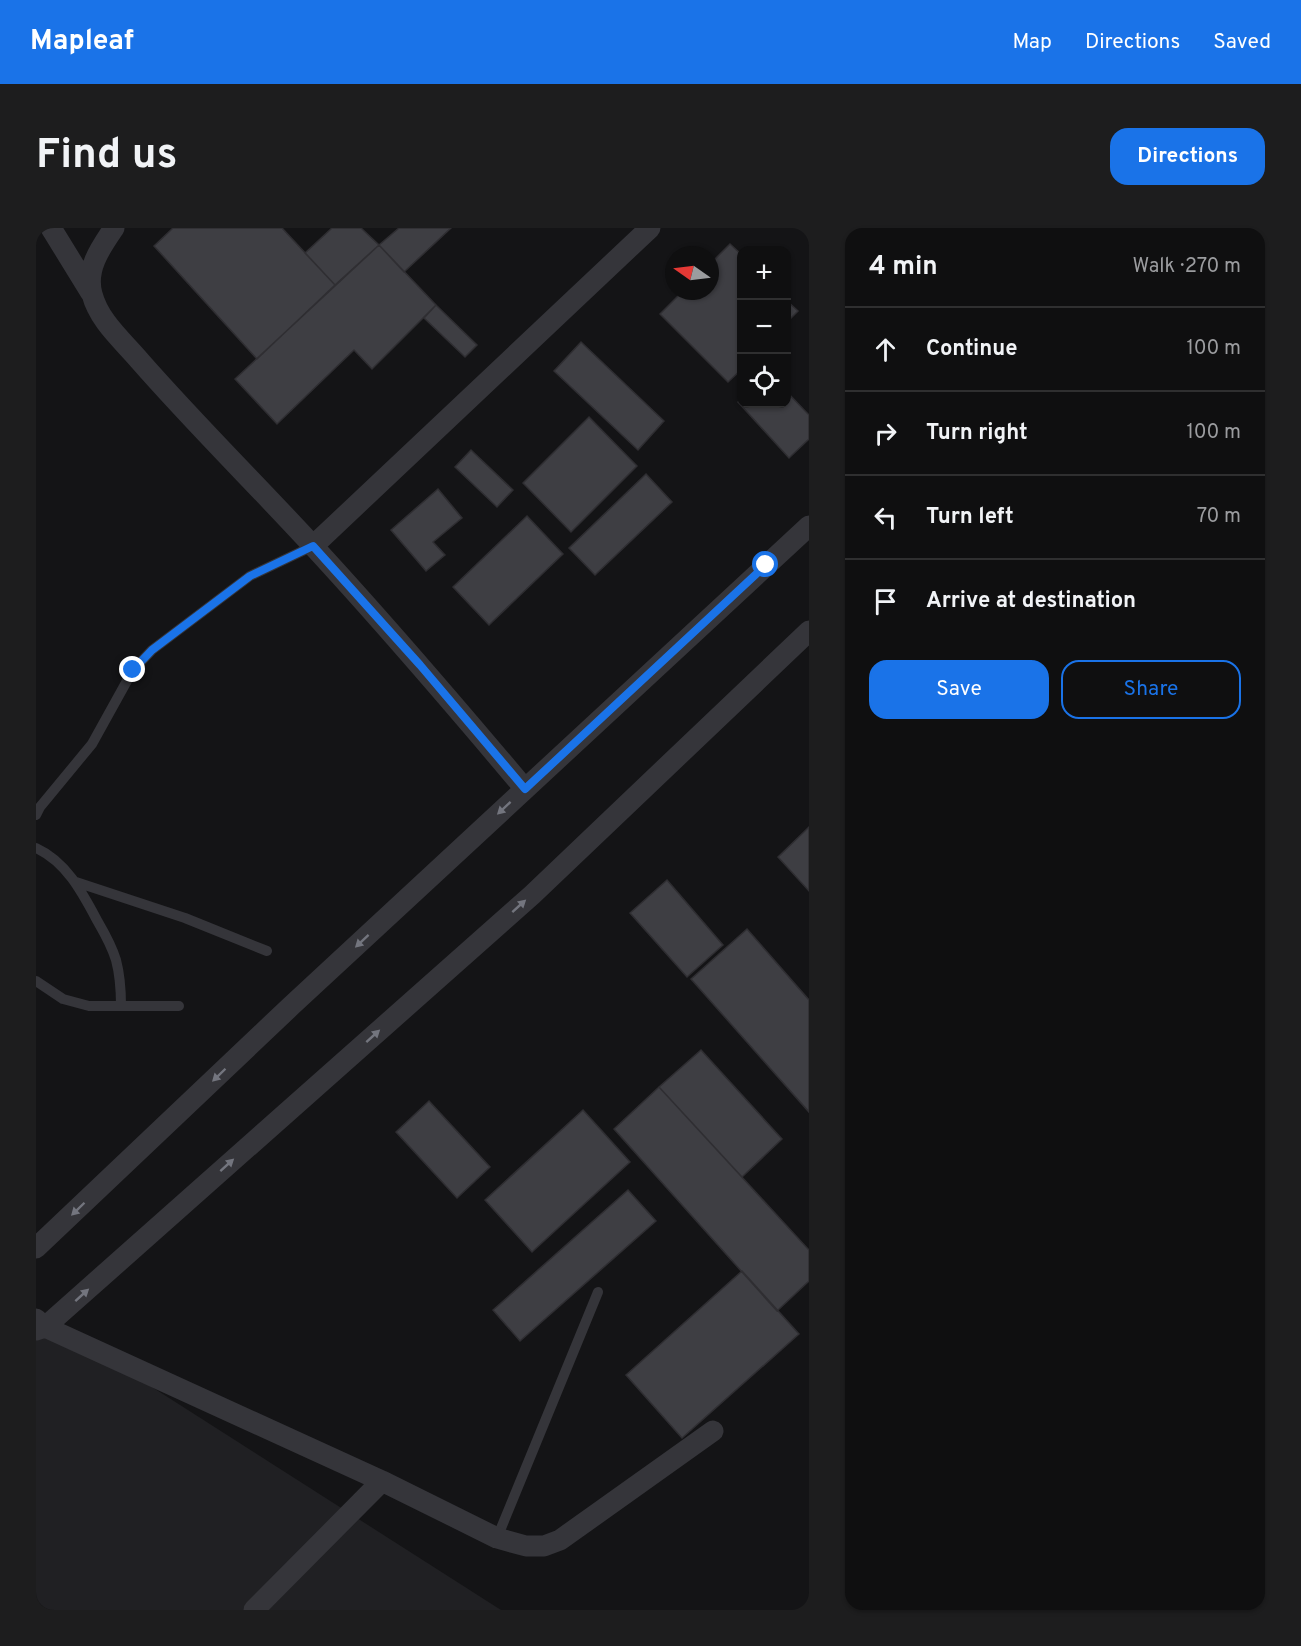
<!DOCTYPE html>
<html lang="en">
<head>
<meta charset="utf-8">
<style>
  :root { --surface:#0f0f10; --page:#1d1d1e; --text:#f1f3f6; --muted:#9b9c9f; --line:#2f2f30; --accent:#1a73e8 }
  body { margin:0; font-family:Overpass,sans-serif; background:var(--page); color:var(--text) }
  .controls { position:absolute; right:18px; top:18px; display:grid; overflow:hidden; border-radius:12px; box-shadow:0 2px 4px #0004 }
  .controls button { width:54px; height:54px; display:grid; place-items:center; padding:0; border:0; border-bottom:2px solid var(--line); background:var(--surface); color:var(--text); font:30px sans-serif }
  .compass { position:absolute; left:629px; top:18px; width:54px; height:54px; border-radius:50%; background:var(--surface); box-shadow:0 2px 4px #0004; rotate:284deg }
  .stop { position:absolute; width:18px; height:18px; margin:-14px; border:4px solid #1a73e8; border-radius:50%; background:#fff }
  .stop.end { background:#1a73e8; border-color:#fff; box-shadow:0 2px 6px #0008 }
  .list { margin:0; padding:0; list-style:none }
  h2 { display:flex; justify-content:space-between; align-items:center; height:78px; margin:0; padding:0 24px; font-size:26px }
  h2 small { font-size:20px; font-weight:400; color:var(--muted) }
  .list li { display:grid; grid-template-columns:39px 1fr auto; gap:18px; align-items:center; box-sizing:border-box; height:84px; padding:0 24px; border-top:2px solid var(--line) }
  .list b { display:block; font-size:22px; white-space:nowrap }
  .list em { font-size:20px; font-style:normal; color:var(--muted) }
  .actions { display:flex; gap:12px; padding:18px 24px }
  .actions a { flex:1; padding:14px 0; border:2px solid var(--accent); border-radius:18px; text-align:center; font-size:21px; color:var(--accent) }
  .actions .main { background:var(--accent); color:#fff }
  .icon { flex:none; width:33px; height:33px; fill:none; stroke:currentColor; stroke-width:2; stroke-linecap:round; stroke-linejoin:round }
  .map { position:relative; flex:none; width:773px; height:1382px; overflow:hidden; border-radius:18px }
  header { display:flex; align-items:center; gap:36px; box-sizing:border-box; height:84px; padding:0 30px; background:var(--accent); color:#fff }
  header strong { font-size:28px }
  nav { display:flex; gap:33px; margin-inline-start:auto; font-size:21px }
  .intro { display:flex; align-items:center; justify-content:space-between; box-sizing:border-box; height:144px; padding:0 36px }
  h1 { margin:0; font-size:42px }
  .button { padding:15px 27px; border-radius:18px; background:var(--accent); color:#fff; font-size:21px; font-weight:700 }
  main { display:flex; gap:36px; padding:0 36px }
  aside { flex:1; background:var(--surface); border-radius:18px; box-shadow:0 2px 4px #0004 }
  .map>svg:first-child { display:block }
</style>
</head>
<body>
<header>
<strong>Mapleaf</strong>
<nav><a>Map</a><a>Directions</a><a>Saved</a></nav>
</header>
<div class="intro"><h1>Find us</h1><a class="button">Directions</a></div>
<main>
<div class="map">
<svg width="773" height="1382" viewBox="0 0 773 1382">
  <rect width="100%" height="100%" fill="#141416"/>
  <path fill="#202023" d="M0 1085 465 1382H0Z"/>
  <path fill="#3e3e43" stroke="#2f2e32" stroke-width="1.5" d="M137 0H246L299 57 221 131 118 18Z
    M296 0H325L343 17 299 57 269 25Z
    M363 0H415L368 44 343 17Z
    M694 16 706 27V141L692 154 624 86 647 63H674V36Z
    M343 17 400 77 336 141 318 122 241 196 199 151Z
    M750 72 762 83 750 95Z
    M400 77 441 117 429 129 388 90Z
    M545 114 628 193 602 222 518 143Z
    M750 163 773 187V211L753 230 702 174 706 171V176H750Z
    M553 189 601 238 535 304 487 255Z
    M435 222 477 262 461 279 419 239Z
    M610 246 636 274 559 347 533 320Z
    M402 261 426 290 397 314 409 327 390 343 355 302Z
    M491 288 527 326 453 397 417 359Z
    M773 599V663L742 629Z
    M631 652 687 717 651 749 594 685Z
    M711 701 773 772V884L655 751Z
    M665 822 746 911 706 949 623 859Z
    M623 859 773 1022V1053L741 1083 578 901Z
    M393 873 454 939 421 970 360 904Z
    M547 882 594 934 496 1024 449 972Z
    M592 962 620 993 484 1113 457 1082Z
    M706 1043 763 1106 646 1210 590 1147Z"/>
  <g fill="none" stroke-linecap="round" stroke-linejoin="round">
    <path stroke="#35353a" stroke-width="10" d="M0 587 4 579 56 516 97 442 116 422 214 348 277 318
      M0 620C31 634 47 666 62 694 69 706 76 719 80 732 84 747 85 763 85 778
      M40 654 149 690 231 723
      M0 753 27 771 53 778H143
      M461 1310 562 1064"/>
    <path stroke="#35353a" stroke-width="21" d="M15 0 55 65
      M78 0C65 19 49 41 56 66 63 93 86 112 103 132 159 196 220 256 277 318 350 397 420 479 489 561
      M277 318 614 0
      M0 1020 255 778 773 298
      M0 1091 9 1099 346 1253 461 1310 490 1318H508L524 1312 677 1203
      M0 1102 9 1099 496 667 773 403
      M218 1382 346 1253"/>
  </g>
  <defs><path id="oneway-solid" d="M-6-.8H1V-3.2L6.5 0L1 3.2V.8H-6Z" transform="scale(1.5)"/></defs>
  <g fill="#73757e">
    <use href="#oneway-solid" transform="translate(468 580) rotate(137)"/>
    <use href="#oneway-solid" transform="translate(483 678) rotate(-42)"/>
    <use href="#oneway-solid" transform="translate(326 713) rotate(137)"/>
    <use href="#oneway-solid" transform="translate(337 808) rotate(-42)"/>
    <use href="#oneway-solid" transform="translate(183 847) rotate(136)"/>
    <use href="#oneway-solid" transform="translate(191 937) rotate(-42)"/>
    <use href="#oneway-solid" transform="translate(42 981) rotate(136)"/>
    <use href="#oneway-solid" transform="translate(46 1067) rotate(-42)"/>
  </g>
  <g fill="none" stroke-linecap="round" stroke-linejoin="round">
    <path stroke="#1a73e8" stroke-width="8" d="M97 442 116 422 214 348 277 318 384 437 489 561 730 337"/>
  </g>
</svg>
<div class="controls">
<button>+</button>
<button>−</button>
<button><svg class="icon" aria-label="locate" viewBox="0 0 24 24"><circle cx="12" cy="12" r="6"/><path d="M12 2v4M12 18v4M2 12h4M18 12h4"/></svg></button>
</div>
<svg class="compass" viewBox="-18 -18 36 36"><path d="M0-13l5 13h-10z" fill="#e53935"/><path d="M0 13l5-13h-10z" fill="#9b9c9f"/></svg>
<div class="stop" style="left:730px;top:337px"></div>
<div class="stop end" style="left:97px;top:442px"></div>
</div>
<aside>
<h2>4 min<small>Walk · 270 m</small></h2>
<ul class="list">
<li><svg class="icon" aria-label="ahead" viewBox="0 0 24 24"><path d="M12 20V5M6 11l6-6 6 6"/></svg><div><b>Continue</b></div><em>100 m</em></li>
<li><svg class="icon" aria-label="right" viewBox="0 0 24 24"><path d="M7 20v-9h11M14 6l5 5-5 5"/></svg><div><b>Turn right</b></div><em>100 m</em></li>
<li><svg class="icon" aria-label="left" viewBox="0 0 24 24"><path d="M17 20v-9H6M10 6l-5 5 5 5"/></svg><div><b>Turn left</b></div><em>70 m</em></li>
<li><svg class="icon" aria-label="arrive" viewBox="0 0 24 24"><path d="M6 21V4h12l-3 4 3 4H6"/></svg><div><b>Arrive at destination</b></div></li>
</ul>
<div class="actions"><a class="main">Save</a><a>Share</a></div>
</aside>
</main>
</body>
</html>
